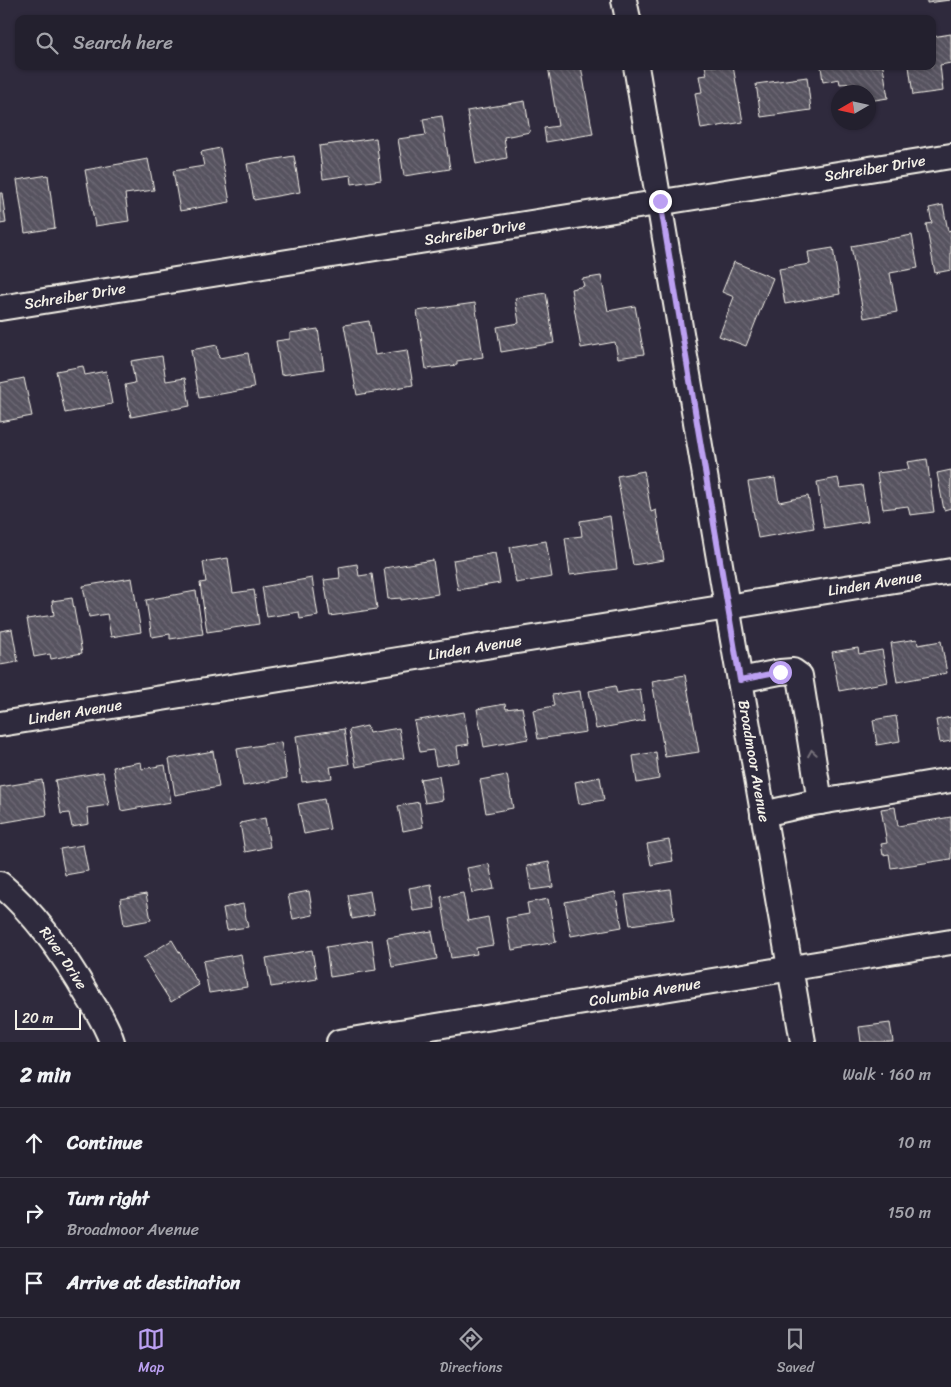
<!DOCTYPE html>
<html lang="en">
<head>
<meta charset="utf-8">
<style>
  :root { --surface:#23202e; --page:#2b2836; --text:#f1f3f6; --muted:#a3a3aa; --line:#403e4a; --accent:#bca0f2 }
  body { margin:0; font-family:Sriracha,sans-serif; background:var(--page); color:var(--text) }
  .compass { position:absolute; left:831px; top:85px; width:45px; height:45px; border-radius:50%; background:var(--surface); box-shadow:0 1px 4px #0004; rotate:261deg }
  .scale { position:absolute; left:15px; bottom:12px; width:66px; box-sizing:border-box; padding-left:5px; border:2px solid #f4f1e8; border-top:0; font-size:14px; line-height:18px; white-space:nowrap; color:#f4f1e8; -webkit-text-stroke:4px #2f2a3d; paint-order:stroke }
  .stop { position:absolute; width:15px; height:15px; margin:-11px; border:4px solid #bca0f2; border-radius:50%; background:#fff }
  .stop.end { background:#bca0f2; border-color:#fff; box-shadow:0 1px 5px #0008 }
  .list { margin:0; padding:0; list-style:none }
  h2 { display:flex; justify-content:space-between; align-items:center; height:65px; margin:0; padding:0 20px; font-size:21px }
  h2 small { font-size:16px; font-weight:400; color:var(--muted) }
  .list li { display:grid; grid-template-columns:32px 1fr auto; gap:15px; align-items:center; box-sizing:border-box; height:70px; padding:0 20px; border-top:1px solid var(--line) }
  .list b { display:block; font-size:19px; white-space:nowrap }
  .list p { margin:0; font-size:16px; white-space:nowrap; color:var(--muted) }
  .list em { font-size:16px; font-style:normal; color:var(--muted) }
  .icon { flex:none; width:28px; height:28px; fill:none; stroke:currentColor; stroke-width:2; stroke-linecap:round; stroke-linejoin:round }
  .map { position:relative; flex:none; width:951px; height:1042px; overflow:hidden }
  .search { position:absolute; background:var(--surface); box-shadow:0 1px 4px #0004; left:15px; right:15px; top:15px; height:55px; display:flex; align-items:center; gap:12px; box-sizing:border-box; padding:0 18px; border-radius:10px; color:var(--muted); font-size:19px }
  .sheet { height:275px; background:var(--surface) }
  nav { display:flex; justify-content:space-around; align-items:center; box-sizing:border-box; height:70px; border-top:1px solid var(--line); background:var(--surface); font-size:14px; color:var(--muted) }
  nav a { display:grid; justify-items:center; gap:2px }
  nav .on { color:var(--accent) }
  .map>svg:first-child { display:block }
</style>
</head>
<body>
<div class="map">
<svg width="951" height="1042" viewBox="0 0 951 1042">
  <defs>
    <pattern id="building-back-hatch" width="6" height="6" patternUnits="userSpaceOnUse" patternTransform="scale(1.25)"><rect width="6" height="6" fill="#56525f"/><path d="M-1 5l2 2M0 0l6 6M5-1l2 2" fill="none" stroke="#6f6b76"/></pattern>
  </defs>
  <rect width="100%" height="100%" fill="#2f2a3d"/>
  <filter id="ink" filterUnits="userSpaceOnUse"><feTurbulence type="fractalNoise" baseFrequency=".02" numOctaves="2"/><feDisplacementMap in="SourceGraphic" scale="10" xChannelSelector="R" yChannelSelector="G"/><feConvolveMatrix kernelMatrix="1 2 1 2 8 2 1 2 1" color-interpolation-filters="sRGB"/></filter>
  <g filter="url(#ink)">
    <path fill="url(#building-back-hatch)" stroke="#f4f1e8" d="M927 0H950L927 3Z
      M951 34V63L940 65 943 91 913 95 909 66H932V37Z
      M548 66H581L593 134 546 142 544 128 558 126Z
      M705 66H733L743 122 701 129 695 93 702 92 699 76 707 75Z
      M821 66H883L888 98 868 101V92H854L852 83 840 84 839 79 823 82Z
      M807 77 811 110 761 117 756 84Z
      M525 101 530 132 504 137 507 158 476 164 467 111Z
      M442 116 450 169 404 176 398 139 426 135 423 119Z
      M376 138 381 180 352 184 351 175 323 179 319 146Z
      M220 148 230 202 180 211 173 171 204 166 201 152Z
      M294 156 300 192 254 200 247 164Z
      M148 159 154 190 125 194 129 221 95 226 85 170Z
      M48 175 55 228 25 233 17 180Z
      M0 193H2L6 223 0 224Z
      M943 205 948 231 951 230V270L935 273 926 224 932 223 929 208Z
      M912 235 918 268 890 273 897 312 864 318 851 246Z
      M833 248 840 294 785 304 779 269 810 264 808 252Z
      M734 262 773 278 746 346 719 336 734 297 722 292Z
      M601 276 608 311 635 306 644 354 618 358 615 342 581 348 571 289 584 286 582 279Z
      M546 293 554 343 501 352 497 327 519 323 515 298Z
      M475 303 483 357 457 361V365L426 369 417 311Z
      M369 321 375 355 407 350 413 385 357 395 344 325Z
      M318 329 324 369 281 375 276 341 290 339V333Z
      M217 345 219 358 248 353 254 388 199 398 191 350Z
      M162 356 166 381 185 378 190 406 131 417 125 385 135 383 131 361Z
      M83 366 85 375 106 371 112 404 65 413 56 371Z
      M24 378 32 416 0 422V383Z
      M927 459 934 512 910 515 908 506 883 509 877 473 909 469 907 462Z
      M951 470V508L944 510 937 473Z
      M644 471 651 512 656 510 664 560 633 565 617 476Z
      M775 478 779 502 808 496 814 528 758 538 748 482Z
      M838 478 840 488 862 485 868 521 824 528 817 482Z
      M610 516 617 569 570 575 565 538 582 536 580 521Z
      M546 541 552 577 516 583 510 547Z
      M495 553 500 583 458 590 453 560Z
      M228 558 233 593 254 590 259 624 207 632 200 583 206 582 203 562Z
      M433 560 438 594 401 600V598L388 599 384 568Z
      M357 564 359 576 372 574 377 609 330 616 324 580 340 578 339 567Z
      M132 578 141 632 111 637 107 614 89 617 83 586Z
      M312 578 318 616 300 619 299 612 267 617 262 587Z
      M196 591 203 634 170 639V634L152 637 146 600Z
      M72 598 82 653 51 659 50 654 34 657 27 619 54 615 52 601Z
      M12 629 18 662 0 665V631Z
      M917 639 918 645 941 641 947 673 897 682 891 643Z
      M858 648 859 654 882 650 888 682 839 691 832 652Z
      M685 675 699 752 665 757 652 681Z
      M615 686 617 693 640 689 645 720 596 729 589 691Z
      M580 691 586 732 538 739 533 710 554 706 552 695Z
      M505 704 506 709 522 707 528 739 484 747 477 709Z
      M464 712 469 744 457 746 459 762 436 766 433 750 420 752 414 721Z
      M896 716 900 741 877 745 873 720Z
      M951 717V741L940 743 936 720Z
      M367 726 369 733 399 728 404 758 356 767 349 730Z
      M344 729 349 764 330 767 332 778 302 782 296 736Z
      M281 742 287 778 243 786 237 749Z
      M213 751 219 787 175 795 169 759Z
      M656 752 659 779 637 783 633 756Z
      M141 762 142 769 165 765 171 802 121 811 113 767Z
      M103 772 109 805 87 808 89 824 72 827 69 813 61 814 55 780Z
      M507 775 513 808 486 813 480 780Z
      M439 776 443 800 425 803 420 779Z
      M600 777 604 800 579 804 575 782Z
      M42 780 47 815 0 823V787Z
      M324 799 330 829 304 834 298 804Z
      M419 802 423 827 403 831 398 806Z
      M895 807 898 826 951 817V859L891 868 889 854 883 855 881 844 887 843 881 809Z
      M265 818 270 847 245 852 240 823Z
      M669 840 673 861 651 865 647 844Z
      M83 845 88 871 65 875 60 849Z
      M549 862 553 887 531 890 527 866Z
      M489 864 494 889 472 893 467 868Z
      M431 884 435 908 413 911 409 888Z
      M670 889 674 919 630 925 625 895Z
      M309 891 313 915 293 919 288 895Z
      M370 891 374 915 352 919 348 895Z
      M615 892 622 927 571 936 565 902Z
      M463 893 468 921 488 917 493 945 476 948 477 954 451 958 441 897Z
      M146 894 151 920 124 925 120 899Z
      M548 899 556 942 512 950 506 918 529 914 527 903Z
      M243 904 248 927 227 930 223 908Z
      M432 931 437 959 392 967 387 938Z
      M172 940 199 985 171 1002 143 958Z
      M372 940 376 970 330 977 326 947Z
      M312 950 317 979 271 987 266 958Z
      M241 954 247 987 209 993 203 961Z
      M890 1023 893 1042H861L859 1027Z"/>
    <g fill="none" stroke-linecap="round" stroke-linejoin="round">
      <defs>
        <g id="minor">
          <path d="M624 0 628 19"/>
          <path id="s1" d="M636 66 727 606 803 1042"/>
          <path id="s2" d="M0 308 951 156"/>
          <path d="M740 680 780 672 793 671 800 676 820 802"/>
          <path id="s3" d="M0 724 951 571"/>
          <path d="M763 814 808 804 951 780"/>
          <path id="s4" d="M0 884C37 915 65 956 89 998 98 1012 107 1026 112 1042"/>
          <path id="s5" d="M339 1042 951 942"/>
        </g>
      </defs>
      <use href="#minor" stroke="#f4f1e8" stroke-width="28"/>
      <use href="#minor" stroke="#2f2a3d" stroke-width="24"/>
    </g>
    <defs><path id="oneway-chevron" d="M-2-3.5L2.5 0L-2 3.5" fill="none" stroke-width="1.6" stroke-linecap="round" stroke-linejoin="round" transform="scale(1.25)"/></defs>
    <use stroke="#747079" href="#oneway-chevron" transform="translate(812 753) rotate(-99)"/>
  </g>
  <g fill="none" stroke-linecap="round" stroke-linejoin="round" filter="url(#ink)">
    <path stroke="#bca0f2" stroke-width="6" d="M660 201 740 680 780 672"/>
  </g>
  <g text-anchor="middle" stroke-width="4" stroke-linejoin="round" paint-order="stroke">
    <g font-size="15" fill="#f4f1e8" stroke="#2f2a3d">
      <text dy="5" stroke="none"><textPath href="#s2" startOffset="886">Schreiber Drive</textPath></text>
      <text dy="5" stroke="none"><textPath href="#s2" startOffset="481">Schreiber Drive</textPath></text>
      <text dy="5" stroke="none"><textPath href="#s2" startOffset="76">Schreiber Drive</textPath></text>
      <text dy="5" stroke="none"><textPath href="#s3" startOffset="886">Linden Avenue</textPath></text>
      <text dy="5" stroke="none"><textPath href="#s3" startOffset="481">Linden Avenue</textPath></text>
      <text dy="5" stroke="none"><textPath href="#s3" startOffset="76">Linden Avenue</textPath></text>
      <text dy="5" stroke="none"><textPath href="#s1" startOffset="705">Broadmoor Avenue</textPath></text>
      <text dy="5" stroke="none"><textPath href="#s4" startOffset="98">River Drive</textPath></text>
      <text dy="5" stroke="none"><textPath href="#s5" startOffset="310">Columbia Avenue</textPath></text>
    </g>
  </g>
</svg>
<svg class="compass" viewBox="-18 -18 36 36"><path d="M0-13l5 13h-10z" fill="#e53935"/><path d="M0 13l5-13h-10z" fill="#a3a3aa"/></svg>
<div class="scale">20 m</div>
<div class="stop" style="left:780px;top:672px"></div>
<div class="stop end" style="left:660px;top:201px"></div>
<div class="search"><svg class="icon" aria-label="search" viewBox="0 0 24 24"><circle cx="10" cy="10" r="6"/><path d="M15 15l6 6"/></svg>Search here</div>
</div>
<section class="sheet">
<h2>2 min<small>Walk · 160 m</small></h2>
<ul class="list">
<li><svg class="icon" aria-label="ahead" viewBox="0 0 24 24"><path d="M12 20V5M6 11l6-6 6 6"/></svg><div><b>Continue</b></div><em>10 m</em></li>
<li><svg class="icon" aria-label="right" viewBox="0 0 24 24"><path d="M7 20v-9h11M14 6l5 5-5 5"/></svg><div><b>Turn right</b><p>Broadmoor Avenue</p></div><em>150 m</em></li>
<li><svg class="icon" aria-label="arrive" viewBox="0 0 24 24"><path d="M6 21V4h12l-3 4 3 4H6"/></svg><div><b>Arrive at destination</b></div></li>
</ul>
</section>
<nav>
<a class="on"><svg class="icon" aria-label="map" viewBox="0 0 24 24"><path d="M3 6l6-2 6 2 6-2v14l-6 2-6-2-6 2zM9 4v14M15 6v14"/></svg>Map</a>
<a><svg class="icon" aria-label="directions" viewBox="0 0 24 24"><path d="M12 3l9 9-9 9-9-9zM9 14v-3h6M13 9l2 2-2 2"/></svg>Directions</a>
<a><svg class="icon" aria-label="saved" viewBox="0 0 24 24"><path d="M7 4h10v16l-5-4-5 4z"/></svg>Saved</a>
</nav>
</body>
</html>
